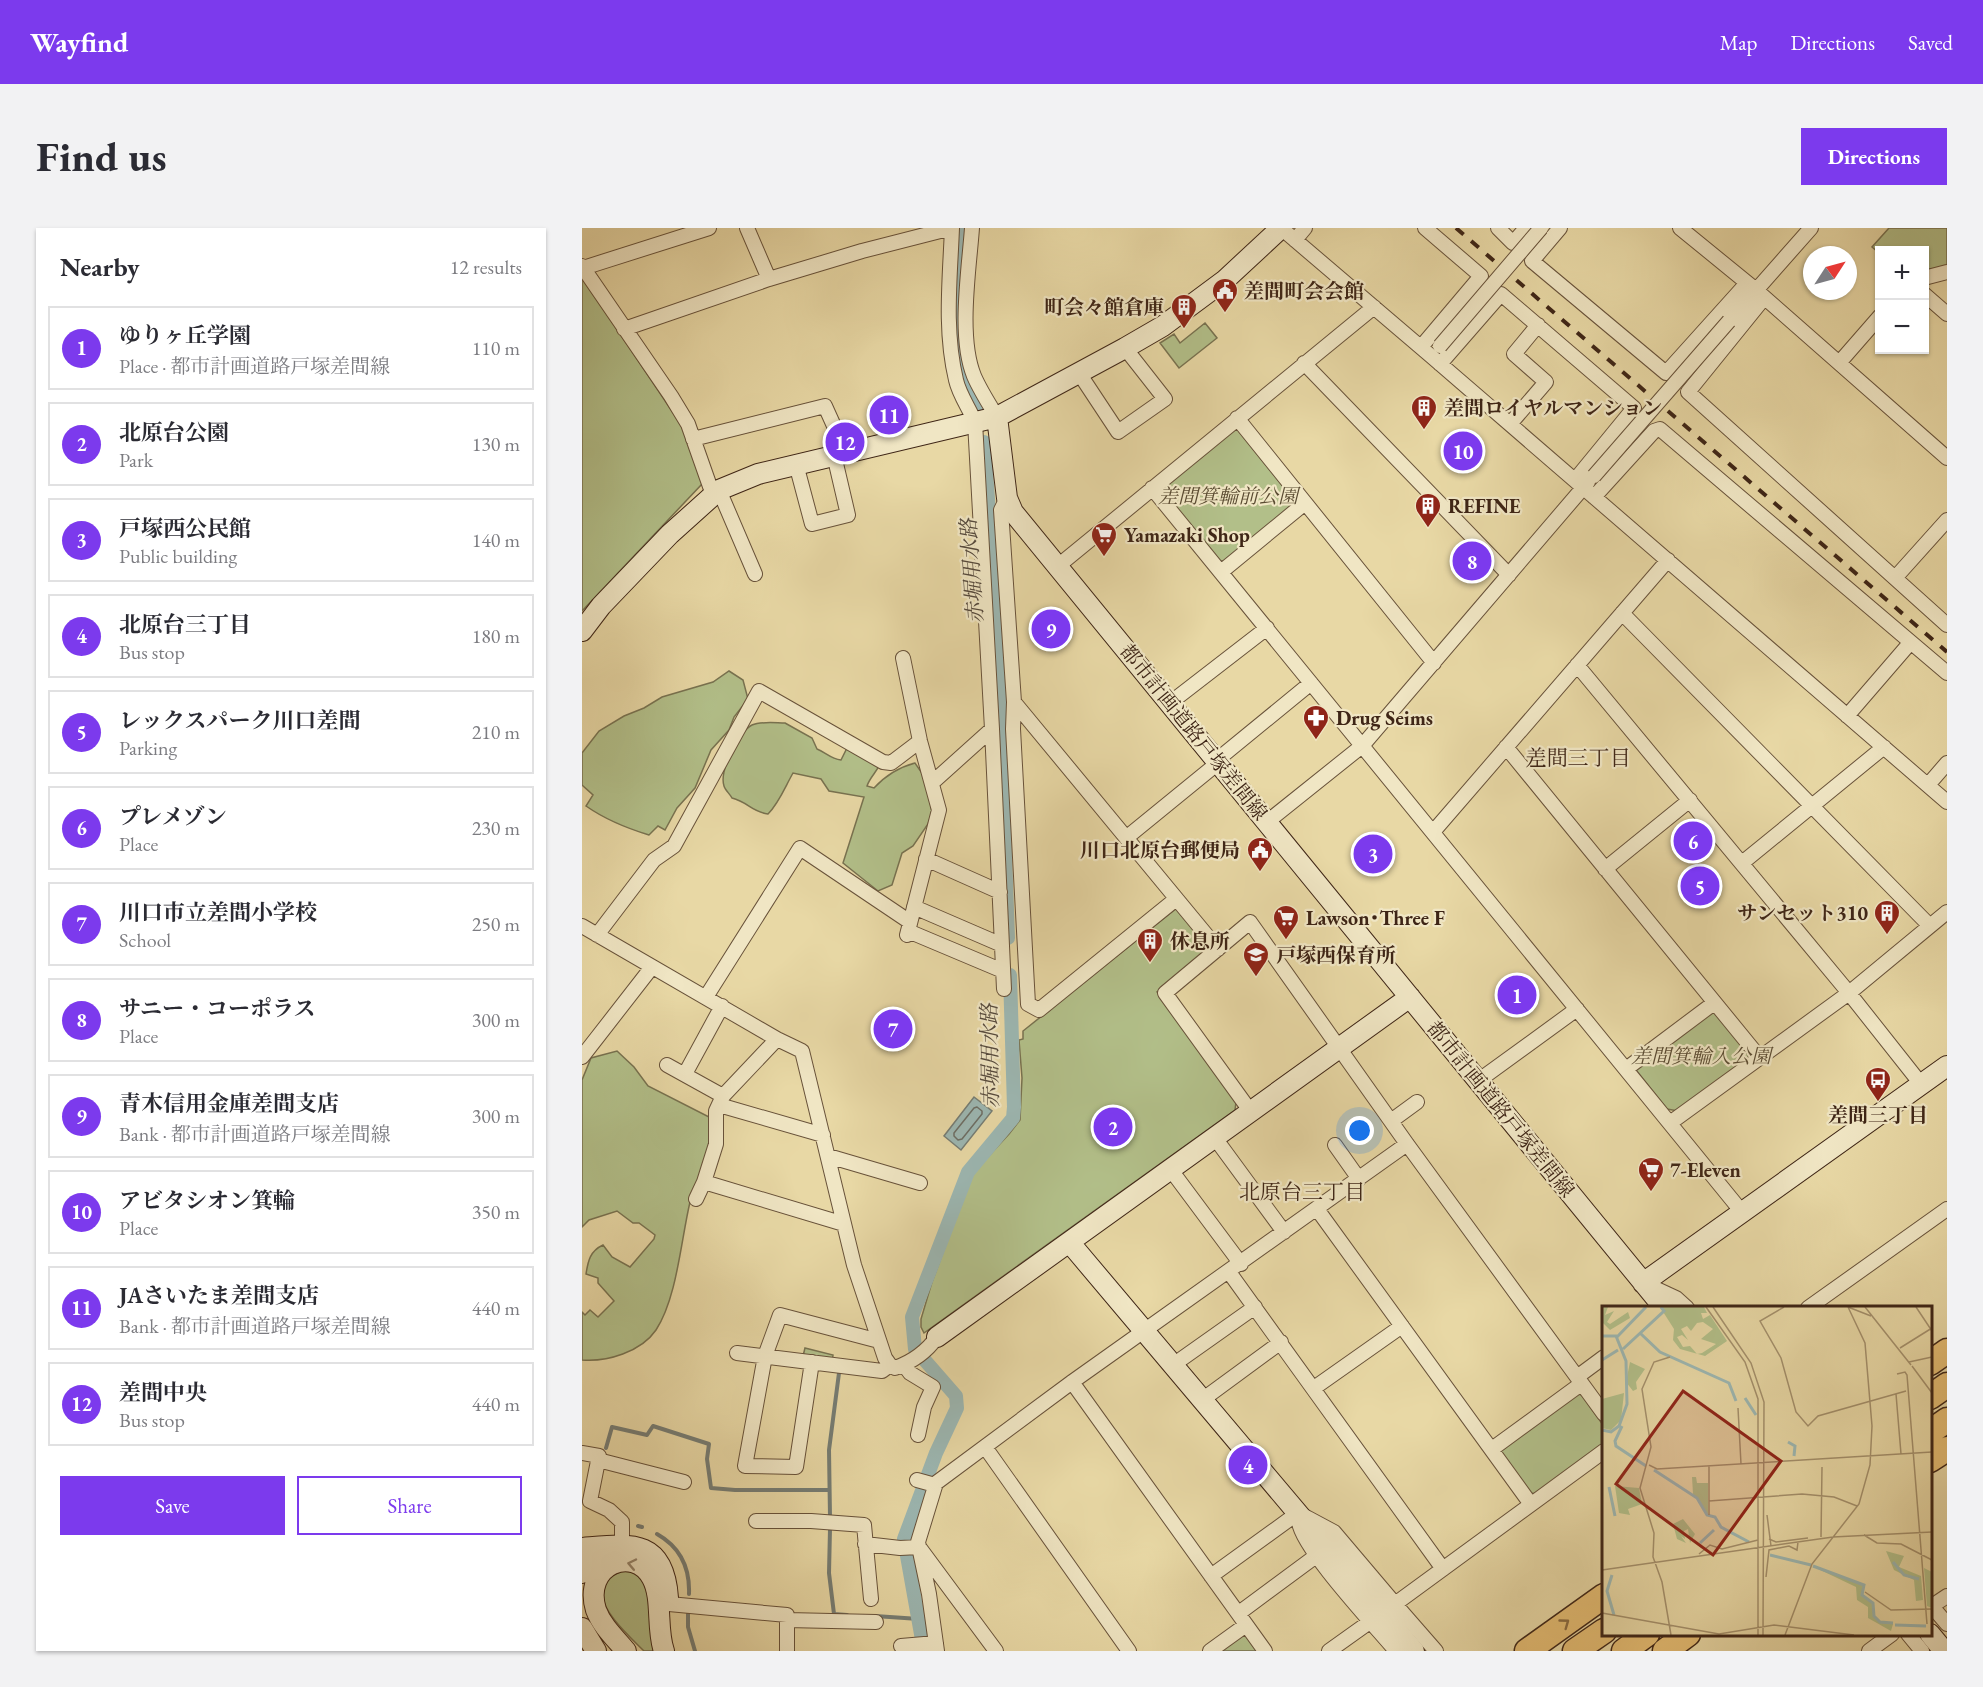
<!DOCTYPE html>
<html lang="en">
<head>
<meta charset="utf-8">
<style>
  :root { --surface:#fff; --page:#f2f2f3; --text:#2b2b33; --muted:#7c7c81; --line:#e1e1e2; --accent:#7c3aed }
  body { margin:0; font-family:"EB Garamond","Noto Serif JP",serif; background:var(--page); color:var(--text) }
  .controls { position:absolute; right:18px; top:18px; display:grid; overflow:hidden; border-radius:0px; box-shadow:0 2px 4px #0004 }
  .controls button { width:54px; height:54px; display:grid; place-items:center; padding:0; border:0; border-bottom:2px solid var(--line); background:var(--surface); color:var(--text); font:30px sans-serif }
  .compass { position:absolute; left:1221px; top:18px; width:54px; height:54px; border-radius:50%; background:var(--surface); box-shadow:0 2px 4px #0004; rotate:54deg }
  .you { position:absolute; left:778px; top:903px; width:21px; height:21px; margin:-15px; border:4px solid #fff; border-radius:50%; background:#1a73e8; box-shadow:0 0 0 9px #1a73e833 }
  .badge { display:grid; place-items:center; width:39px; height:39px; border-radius:50%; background:var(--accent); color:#fff; font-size:20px; font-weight:700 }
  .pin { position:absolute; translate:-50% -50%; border:3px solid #fff; box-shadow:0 2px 6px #0006 }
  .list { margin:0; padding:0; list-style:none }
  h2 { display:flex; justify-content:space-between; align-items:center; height:78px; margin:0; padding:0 24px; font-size:26px }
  h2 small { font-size:20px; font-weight:400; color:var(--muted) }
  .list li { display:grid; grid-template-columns:39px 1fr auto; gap:18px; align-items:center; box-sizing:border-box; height:84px; margin:0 12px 12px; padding:0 12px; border:2px solid var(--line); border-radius:0px }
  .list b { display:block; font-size:22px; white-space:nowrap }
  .list p { margin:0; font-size:20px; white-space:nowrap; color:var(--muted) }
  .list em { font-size:20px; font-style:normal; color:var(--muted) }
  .actions { display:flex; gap:12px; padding:18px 24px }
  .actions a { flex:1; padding:14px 0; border:2px solid var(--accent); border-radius:0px; text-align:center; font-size:21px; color:var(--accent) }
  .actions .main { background:var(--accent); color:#fff }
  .map { position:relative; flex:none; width:1365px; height:1423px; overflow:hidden; border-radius:0px }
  header { display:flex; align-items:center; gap:36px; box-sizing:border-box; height:84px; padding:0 30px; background:var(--accent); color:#fff }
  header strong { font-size:28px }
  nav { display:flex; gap:33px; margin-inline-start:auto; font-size:21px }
  .intro { display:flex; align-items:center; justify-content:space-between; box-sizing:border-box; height:144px; padding:0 36px }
  h1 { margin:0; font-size:42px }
  .button { padding:15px 27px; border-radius:0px; background:var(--accent); color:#fff; font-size:21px; font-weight:700 }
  main { display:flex; gap:36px; padding:0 36px }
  aside { flex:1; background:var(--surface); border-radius:0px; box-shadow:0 2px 4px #0004 }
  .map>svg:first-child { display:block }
</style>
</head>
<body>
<header>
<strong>Wayfind</strong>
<nav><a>Map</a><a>Directions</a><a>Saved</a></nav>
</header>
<div class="intro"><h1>Find us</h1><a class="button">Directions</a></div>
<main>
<aside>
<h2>Nearby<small>12 results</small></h2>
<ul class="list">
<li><span class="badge">1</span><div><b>ゆりヶ丘学園</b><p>Place · 都市計画道路戸塚差間線</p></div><em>110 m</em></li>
<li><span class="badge">2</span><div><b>北原台公園</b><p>Park</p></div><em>130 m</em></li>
<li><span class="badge">3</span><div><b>戸塚西公民館</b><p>Public building</p></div><em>140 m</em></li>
<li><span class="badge">4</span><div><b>北原台三丁目</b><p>Bus stop</p></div><em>180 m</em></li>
<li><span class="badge">5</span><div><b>レックスパーク川口差間</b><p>Parking</p></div><em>210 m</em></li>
<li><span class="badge">6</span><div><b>プレメゾン</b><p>Place</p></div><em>230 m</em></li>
<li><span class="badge">7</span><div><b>川口市立差間小学校</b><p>School</p></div><em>250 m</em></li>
<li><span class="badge">8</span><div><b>サニー・コーポラス</b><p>Place</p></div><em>300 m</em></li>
<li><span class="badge">9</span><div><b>青木信用金庫差間支店</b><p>Bank · 都市計画道路戸塚差間線</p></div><em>300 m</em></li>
<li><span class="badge">10</span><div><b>アビタシオン箕輪</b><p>Place</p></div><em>350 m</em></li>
<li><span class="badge">11</span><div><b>JAさいたま差間支店</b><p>Bank · 都市計画道路戸塚差間線</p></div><em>440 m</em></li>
<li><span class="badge">12</span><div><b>差間中央</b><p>Bus stop</p></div><em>440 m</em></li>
</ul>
<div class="actions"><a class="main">Save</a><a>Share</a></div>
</aside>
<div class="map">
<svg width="1365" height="1423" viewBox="0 0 1365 1423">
  <rect width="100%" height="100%" fill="#e8d8a5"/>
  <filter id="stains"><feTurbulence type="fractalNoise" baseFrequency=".00333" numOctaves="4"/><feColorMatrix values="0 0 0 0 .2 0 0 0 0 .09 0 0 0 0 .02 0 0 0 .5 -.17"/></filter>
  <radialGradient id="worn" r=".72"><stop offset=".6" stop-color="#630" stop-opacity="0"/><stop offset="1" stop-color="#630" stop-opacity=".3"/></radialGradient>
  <path fill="#b2bf89" stroke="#787250" stroke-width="1.5" d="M1307 0H1365V39L1343 44 1342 22H1298L1297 25 1290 19Z
    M0 49 102 201 120 256 0 383Z
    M623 95 635 110 597 140 578 115 592 106 598 115Z
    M649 202H656L710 269 711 278 644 333H634L580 266 581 256Z
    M147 443 161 452 166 471 152 489 147 502 129 522 113 560 95 580 83 602 76 598 67 607C44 600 24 592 4 578L11 567 0 557V525L17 503 42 488 62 480 80 469 131 454Z
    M203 495 230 510 235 521C243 524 249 531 259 532L265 520 298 536C294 545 288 549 285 558L292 560C303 548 318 539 333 535L344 551 350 584 346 596 331 618 320 625 310 657 296 663 261 635 282 569 247 563 239 551 211 545C203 559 197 575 186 586 170 584 166 574 150 570 148 566 143 562 142 558 137 543 157 503 170 497 179 493 194 495 203 495Z
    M595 680 628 713 627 722 575 764 654 874 653 882 342 1105 339 1099V1091L350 1054 390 946 427 906 438 892 440 850 437 812 441 811V803Z
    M1127 784H1135L1166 823V832L1096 883 1085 881 1054 842Z
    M35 823 52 839 66 858 129 890C129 903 129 915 125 927 121 943 112 958 108 974 99 1012 95 1070 74 1102 59 1124 25 1134 0 1132V1084L3 1087 8 1082 16 1089 32 1073 16 1055V1050L4 1046C6 1033 8 1023 21 1017L30 1029 48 1039 72 1011 73 1007 57 995H51L35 983 7 992 0 999V852L9 830Z
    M223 1120 251 1127 250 1134 221 1128Z
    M992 1165 1000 1167 1021 1197V1219L957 1266 947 1265 918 1224 919 1218Z
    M40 1343 52 1344 65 1358 78 1423H62C49 1410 18 1383 21 1364 21 1359 24 1354 26 1350Z
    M658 1404 665 1406 678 1423H632Z"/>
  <path fill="#9cb7b2" stroke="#767d74" stroke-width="1.5" d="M392 869 410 883 379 922 362 908Z"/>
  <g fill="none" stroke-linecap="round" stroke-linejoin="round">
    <path stroke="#6d6e64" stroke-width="1.5" d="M395 879 400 883V886L380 911 376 912 372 908V905L392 880Z"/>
    <path stroke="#767d74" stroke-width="4" d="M24 1220 30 1199 65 1207 71 1198 127 1216 125 1231 129 1260 153 1262H247
      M248 1289 247 1222 257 1145
      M56 1298 60 1299
      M248 1301 247 1345 252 1386 265 1387
      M75 1306C98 1319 108 1340 107 1366
      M106 1386V1399L113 1423
      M293 1388 337 1391"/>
    <path stroke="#9cb7b2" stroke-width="14" d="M379 0C376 49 368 102 381 150 385 162 393 173 398 184
      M402 214 415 398 426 710
      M342 1423 322 1311 354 1225 375 1180 374 1168 333 1121 330 1089 386 944 431 890 432 879 428 747"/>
    <defs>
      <path id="street" d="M370 0C368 51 362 102 374 152 377 166 387 180 393 194L410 501 422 761
        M390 0C387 42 376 109 392 148 398 162 407 176 415 189
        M699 0 849 128 1365 574
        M916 0 931 15 944 0
        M978 0 950 33 1084 145 1165 55
        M1098 0 1174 62 1365 230
        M713 12 723 0
        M0 38 89 168 106 196 131 267
        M1 40 127 0
        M1342 50 1365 44
        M187 51 280 23 370 0
        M1342 66 1365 86
        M1182 70 1106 164 1365 397
        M1147 93 1229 0
        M42 101 187 51 165 0
        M839 119 899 48 843 0
        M722 135 927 347
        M1257 135 1298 88
        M858 136 919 66 1052 180 993 252
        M497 145 536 204 583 171 543 120
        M655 190 852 435
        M928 196 964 154 932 126 956 97
        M111 211 243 178 252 198 259 225
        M214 236 230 296 266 287 252 227
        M570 260 1160 984
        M137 262 173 346
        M1012 269 1072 203 1078 201 1365 445
        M425 270 419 282 432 474 431 501 446 776 457 782 594 671
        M476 338 792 79
        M639 344 723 275
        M1313 350 1365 292
        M1040 385 1348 698
        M321 430 338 513 357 582 325 707
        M995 437 1267 765 1339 856
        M432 474 636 721
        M588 475 685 400
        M1265 488 1328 415
        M924 519 1178 830
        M351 554 410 501
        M1346 557 1365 535
        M685 594 780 518 1006 254
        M851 604 1086 332
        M544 610 631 539 635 532 729 455
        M344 631 418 664
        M1160 635 1302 519
        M1023 641 1108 572
        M332 679 420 717
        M0 698 195 811 220 823 272 1037 303 1130 308 1137 313 1140C330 1134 345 1123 355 1109
        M326 703 421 743
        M15 707 72 632 92 618 177 463 301 534 309 535 338 513
        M124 769 218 620 328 694
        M195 811 141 868 134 883V916L122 954 262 996
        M0 829 70 739
        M85 837 141 868
        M1044 841 1132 775
        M103 846 140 778
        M896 853 995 781
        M137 877 241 907
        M669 884 583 765 668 694 825 916 1022 1186
        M809 893 835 874
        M1088 895 1267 765 1365 684
        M633 910 702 1004
        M753 917 777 951
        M246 928 338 955
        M589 942 659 1036
        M114 971 122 954
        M735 981 948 1275
        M647 1044 861 1341
        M1066 1057 1094 1070 1105 1080
        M1226 1080 1365 981
        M155 1125 300 1143 308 1137
        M230 1134 214 1239 163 1238 183 1128 198 1087 297 1113
        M322 1137 328 1145 351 1159 342 1179 336 1207
        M591 1137 673 1079
        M995 1149 1022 1129
        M490 1154 683 1423
        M732 1160 820 1098
        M620 1172 699 1114
        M403 1219 547 1423
        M910 1221 999 1156
        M0 1225 17 1228 8 1273 27 1282 40 1294V1317
        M16 1232 102 1254
        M335 1252 353 1257
        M724 1289 752 1304 813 1376 1022 1223
        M174 1293H229L282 1297 289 1371
        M717 1294C719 1319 794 1399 814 1423
        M283 1316 318 1320 337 1319 414 1423
        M629 1348 716 1285
        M87 1376 205 1387V1423
        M813 1376 854 1423
        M1348 1376 1365 1396
        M1350 1378 1365 1368
        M657 1385 734 1328
        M205 1392 294 1394
        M1326 1406 1340 1423
        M319 1418 354 1415
        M355 1423 347 1366 336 1314 354 1255 490 1154 825 916
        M628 1423 664 1397
        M747 1423 789 1393
        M1287 1423 1310 1406"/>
      <path id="secondary" d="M415 189 425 270 431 284 1082 1080
        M0 403 19 378 88 306 137 262 176 246 415 189 543 120 581 98 643 52 699 0
        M488 1015 832 1423
        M1061 1055 1365 838
        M355 1109 828 769
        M0 1320C47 1316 82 1309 86 1370
        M0 1345 9 1332 29 1320
        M0 1400 14 1423
        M1348 1406 1362 1423
        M44 1423C33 1410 20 1398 14 1382 0 1337 52 1316 70 1350 81 1370 74 1401 82 1423"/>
      <path id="highway" d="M1348 1135 1365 1123
        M1348 1169 1365 1157
        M1348 1204 1365 1192
        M1348 1232 1365 1221
        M945 1423 1022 1368
        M993 1423 1022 1403
        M1042 1423 1065 1406
        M1083 1423 1106 1406"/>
    </defs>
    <use href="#street" stroke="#68523a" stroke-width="16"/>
    <use href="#secondary" stroke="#3e2516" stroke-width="22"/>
    <use href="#highway" stroke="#3e2516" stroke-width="27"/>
    <use href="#street" stroke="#f0e6c4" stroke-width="14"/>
    <use href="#secondary" stroke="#f0e6c4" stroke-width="20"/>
    <use href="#highway" stroke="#e4bc72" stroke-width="24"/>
    <path stroke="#3e2516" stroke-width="4" stroke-dasharray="10 10" stroke-linecap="butt" d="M874 0 1365 424"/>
    <defs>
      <path id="street-bridge" d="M858 118 959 0
        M1012 248 1147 93"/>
    </defs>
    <use href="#street-bridge" stroke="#68523a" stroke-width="16" stroke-linecap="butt"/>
    <use href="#street-bridge" stroke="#f0e6c4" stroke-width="14"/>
  </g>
  <defs><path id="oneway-chevron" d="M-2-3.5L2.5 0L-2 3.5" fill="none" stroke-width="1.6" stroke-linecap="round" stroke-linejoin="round" transform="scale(1.5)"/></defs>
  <use stroke="#97866d" href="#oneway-chevron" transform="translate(50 1336) rotate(-168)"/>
  <use stroke="#89693f" href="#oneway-chevron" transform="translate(983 1395) rotate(-36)"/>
  <defs>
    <symbol id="civic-pin" viewBox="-11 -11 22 30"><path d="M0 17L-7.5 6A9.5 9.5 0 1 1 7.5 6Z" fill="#8f2418" stroke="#f0e6c4"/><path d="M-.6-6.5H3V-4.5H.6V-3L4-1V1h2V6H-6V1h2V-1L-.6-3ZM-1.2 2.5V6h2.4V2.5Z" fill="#fff"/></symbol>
    <symbol id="building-pin" viewBox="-11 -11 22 30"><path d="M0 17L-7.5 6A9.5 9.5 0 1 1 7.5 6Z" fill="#8f2418" stroke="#f0e6c4"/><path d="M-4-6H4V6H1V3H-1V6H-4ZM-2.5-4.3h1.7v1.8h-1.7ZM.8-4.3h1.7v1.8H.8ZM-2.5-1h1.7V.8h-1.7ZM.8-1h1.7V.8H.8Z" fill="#fff"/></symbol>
    <symbol id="supermarket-pin" viewBox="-11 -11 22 30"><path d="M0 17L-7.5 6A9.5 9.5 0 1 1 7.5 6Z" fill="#8f2418" stroke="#f0e6c4"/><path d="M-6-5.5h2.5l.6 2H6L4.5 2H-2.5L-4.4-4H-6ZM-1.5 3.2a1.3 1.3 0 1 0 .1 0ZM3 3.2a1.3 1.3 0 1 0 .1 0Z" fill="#fff"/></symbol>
    <symbol id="pharmacy-pin" viewBox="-11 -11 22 30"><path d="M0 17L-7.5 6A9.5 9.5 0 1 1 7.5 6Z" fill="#8f2418" stroke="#f0e6c4"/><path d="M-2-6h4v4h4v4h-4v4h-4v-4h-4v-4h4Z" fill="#fff"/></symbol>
    <symbol id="school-pin" viewBox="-11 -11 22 30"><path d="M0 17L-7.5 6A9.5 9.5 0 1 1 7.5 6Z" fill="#8f2418" stroke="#f0e6c4"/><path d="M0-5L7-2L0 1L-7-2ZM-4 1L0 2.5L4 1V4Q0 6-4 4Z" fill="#fff"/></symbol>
    <symbol id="bus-pin" viewBox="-11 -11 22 30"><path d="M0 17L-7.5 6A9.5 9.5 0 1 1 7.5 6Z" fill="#8f2418" stroke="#f0e6c4"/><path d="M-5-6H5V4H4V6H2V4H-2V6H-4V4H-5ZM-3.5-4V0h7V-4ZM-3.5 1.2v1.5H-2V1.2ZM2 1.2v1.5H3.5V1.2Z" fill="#fff"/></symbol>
  </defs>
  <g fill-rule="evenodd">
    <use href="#civic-pin" x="628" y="48" width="30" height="40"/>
    <use href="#building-pin" x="587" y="64" width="30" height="40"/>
    <use href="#building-pin" x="827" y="165" width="30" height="40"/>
    <use href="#building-pin" x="831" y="263" width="30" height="40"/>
    <use href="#supermarket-pin" x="507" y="292" width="30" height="40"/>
    <use href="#pharmacy-pin" x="719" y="475" width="30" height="40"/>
    <use href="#civic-pin" x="663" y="607" width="30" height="40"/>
    <use href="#building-pin" x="1290" y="670" width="30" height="40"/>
    <use href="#supermarket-pin" x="689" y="675" width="30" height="40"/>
    <use href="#building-pin" x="553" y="698" width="30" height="40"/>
    <use href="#school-pin" x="659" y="712" width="30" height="40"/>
    <use href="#bus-pin" x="1281" y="837" width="30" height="40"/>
    <use href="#supermarket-pin" x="1054" y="927" width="30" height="40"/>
  </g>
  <g text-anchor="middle" stroke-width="4.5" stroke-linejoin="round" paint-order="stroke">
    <g font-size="20" font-weight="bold" fill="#3e2516" stroke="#f0e6c4" text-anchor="start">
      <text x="662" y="70">差間町会会館</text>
      <text x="582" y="86" text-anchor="end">町会々館倉庫</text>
      <text x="862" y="187">差間ロイヤルマンション</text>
      <text x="866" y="285">REFINE</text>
      <text x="542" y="314">Yamazaki Shop</text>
      <text x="754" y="497">Drug Seims</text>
      <text x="658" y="629" text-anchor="end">川口北原台郵便局</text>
      <text x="1286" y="692" text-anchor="end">サンセット310</text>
      <text x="724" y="697">Lawson･Three F</text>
      <text x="588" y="720">休息所</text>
      <text x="694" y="734">戸塚西保育所</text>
      <text x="1296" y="894" text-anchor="middle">差間三丁目</text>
      <text x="1088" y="949">7-Eleven</text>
    </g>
    <g font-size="20" font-style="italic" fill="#5b4c33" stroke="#f0e6c4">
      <text x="646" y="275">差間箕輪前公園</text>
      <text x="1119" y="835">差間箕輪入公園</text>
    </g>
    <g font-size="20" fill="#3e2516" stroke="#f0e6c4">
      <text transform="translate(612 504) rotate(51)" y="7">都市計画道路戸塚差間線</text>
      <text transform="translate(919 881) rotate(51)" y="7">都市計画道路戸塚差間線</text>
    </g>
    <g font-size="21" font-style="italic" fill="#564a3d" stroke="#f0e6c4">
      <text transform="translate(390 343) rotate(-94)" y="7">赤堀用水路</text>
      <text transform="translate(408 828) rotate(-91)" y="7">赤堀用水路</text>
    </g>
    <g font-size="21" fill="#3e2516" stroke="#f0e6c4">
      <text x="996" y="537">差間三丁目</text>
      <text x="720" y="971">北原台三丁目</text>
    </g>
  </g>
  <g transform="translate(1020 1078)">
    <rect width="330" height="330" fill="#e8d8a5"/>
    <path d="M0 1H6L3 9 12 5 5 16 8 18 26 6 28 12 8 24 0 16ZM58 1H102L105 7H99L101 13 108 9 125 35 103 50 78 43 71 34 72 23ZM101 16 111 23 99 33 114 38 100 47 95 48 88 40 81 41 75 31 80 29 86 34 79 23 85 20 89 25 95 17ZM28 56 43 63 34 76 35 83 31 85 24 76ZM22 87 19 114 9 124 0 122V93ZM90 171H94L95 177H106V209L91 188ZM13 180 37 182 40 198 26 203 28 209 17 207ZM81 213 93 228 88 237 86 223 82 225 83 233 79 230 84 237 75 233 71 218ZM284 245 302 250 297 261 319 270 321 294 314 295 312 274 292 264ZM210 260 262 280 260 290 271 298 272 309 278 316 291 318 289 325 266 312V301L255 294 254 281ZM322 262 330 266V302L325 300Z" fill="#b2bf89" fill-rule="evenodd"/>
    <path fill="none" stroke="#9cb7b2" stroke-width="3" d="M38 27 58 46 127 77 134 95M0 30H14L24 55 25 98 17 120 9 126 0 124M14 32 44 1M21 43 62 5 59 1M0 54 16 44M143 92 154 109M20 120 13 135 14 140 44 160M186 136 193 140 192 150M52 164 95 192 105 209 113 211 119 221 147 236M7 181 13 210M98 237 112 224M168 249 209 259M291 256 302 269 317 273M211 260 262 279 260 289 271 297 272 310 278 316 291 317M10 269 5 285 12 309M293 319 324 320"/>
    <path fill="none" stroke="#a4906c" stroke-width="1.5" d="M104 1 143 56 156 93V329M111 1 149 57 162 96 161 329M182 1 158 15 179 52 194 106 206 120 216 110 304 85M246 1 269 10M263 1 309 59M314 1 330 25M298 42 330 22M68 51 52 56 40 83 49 141 38 182 52 227 51 251 60 276 69 329M307 56 330 51M310 60 330 87M295 68 303 66 305 69 325 318M294 88 299 148M136 102 139 158M47 159 55 163 330 146M107 195 200 188 232 191 255 200M107 209V160M165 209 169 240M262 229 275 237 299 238 330 254M219 231 220 161M167 233 174 236 206 232M97 248 108 239 120 243 156 234M0 264 231 231 330 226M164 271 167 244 187 240 195 244 196 236M263 286 289 304 330 303M0 307 117 328 172 319 252 329M183 329 210 258 257 198 268 159 270 120 263 37 246 1"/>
    <path fill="#8f2418" fill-opacity="0.15" stroke="#8f2418" stroke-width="3" d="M81 85 179 155 111 249 14 178Z"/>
    <rect width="330" height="330" fill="none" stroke="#3e2516" stroke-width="3"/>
  </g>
  <rect width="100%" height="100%" filter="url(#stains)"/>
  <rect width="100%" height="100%" fill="url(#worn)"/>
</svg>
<div class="controls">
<button>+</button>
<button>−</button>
</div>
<svg class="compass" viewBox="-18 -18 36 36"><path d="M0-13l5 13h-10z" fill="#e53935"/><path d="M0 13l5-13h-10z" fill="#7c7c81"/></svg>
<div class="you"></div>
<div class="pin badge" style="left:935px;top:767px">1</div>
<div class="pin badge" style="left:531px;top:899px">2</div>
<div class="pin badge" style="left:791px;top:626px">3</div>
<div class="pin badge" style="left:666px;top:1237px">4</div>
<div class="pin badge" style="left:1118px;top:658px">5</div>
<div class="pin badge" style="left:1111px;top:613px">6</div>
<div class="pin badge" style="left:311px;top:801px">7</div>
<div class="pin badge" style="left:890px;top:333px">8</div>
<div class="pin badge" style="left:469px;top:401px">9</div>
<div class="pin badge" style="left:881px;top:223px">10</div>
<div class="pin badge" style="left:307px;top:187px">11</div>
<div class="pin badge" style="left:263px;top:214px">12</div>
</div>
</main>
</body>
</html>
